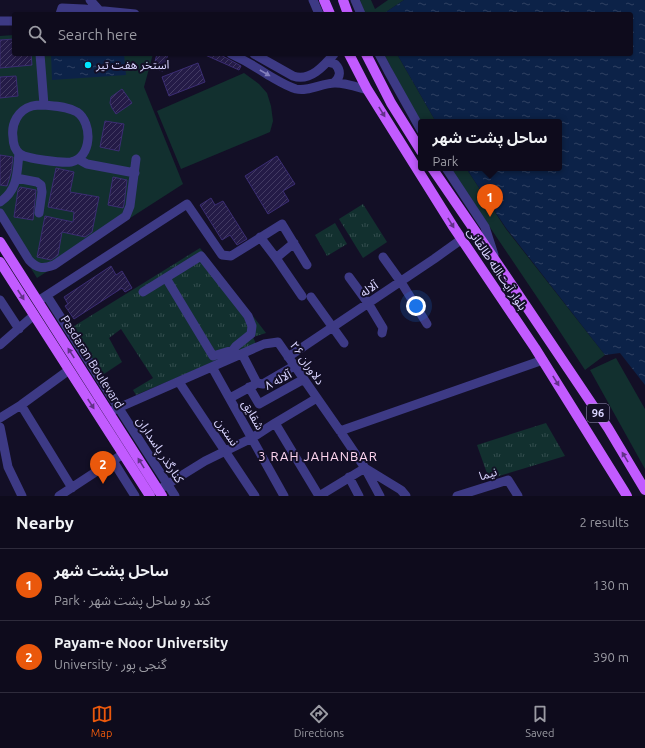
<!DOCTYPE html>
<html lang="en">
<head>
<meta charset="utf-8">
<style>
  :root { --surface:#0e0b1c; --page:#1c1929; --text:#f1f3f6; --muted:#9b9ba3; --line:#2e2b3b; --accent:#ea580c }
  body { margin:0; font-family:Ubuntu,"Noto Sans Arabic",sans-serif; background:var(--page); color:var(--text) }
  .you { position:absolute; left:416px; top:306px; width:14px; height:14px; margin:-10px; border:3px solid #fff; border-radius:50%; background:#1a73e8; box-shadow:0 0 0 6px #1a73e833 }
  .badge { display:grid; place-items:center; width:26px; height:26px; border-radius:50%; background:var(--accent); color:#fff; font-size:13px; font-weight:700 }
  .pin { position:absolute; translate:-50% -33px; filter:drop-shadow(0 1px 2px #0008) }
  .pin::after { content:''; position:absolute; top:21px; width:14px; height:12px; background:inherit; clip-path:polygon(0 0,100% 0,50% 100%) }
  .popup { position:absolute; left:418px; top:119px; width:144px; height:52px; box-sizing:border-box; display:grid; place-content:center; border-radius:4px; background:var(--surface); filter:drop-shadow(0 1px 3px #0005); font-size:13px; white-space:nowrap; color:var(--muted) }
  .popup b { font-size:15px; color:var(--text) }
  .popup::after { content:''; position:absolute; left:50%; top:100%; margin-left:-8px; border:8px solid transparent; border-top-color:var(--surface) }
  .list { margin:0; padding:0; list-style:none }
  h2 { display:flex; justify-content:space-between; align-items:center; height:52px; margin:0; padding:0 16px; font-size:17px }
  h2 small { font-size:13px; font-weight:400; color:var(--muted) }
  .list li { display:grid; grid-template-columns:26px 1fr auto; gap:12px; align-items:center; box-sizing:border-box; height:72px; padding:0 16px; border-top:1px solid var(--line) }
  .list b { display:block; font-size:15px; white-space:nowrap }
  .list p { margin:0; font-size:13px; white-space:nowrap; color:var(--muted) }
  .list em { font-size:13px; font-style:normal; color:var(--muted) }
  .icon { flex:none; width:22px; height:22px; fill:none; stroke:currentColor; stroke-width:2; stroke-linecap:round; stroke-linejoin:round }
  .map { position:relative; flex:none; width:645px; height:496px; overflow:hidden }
  .search { position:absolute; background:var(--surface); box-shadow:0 1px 3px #0004; left:12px; right:12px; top:12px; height:44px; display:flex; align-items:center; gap:10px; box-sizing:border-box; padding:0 14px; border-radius:4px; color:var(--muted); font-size:15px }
  .sheet { height:196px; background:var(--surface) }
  nav { display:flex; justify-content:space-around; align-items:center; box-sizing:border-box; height:56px; border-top:1px solid var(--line); background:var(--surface); font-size:11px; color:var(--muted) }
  nav a { display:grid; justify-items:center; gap:2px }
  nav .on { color:var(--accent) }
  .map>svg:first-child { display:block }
</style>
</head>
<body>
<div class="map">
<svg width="645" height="496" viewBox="0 0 645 496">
  <defs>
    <pattern id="grass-tufts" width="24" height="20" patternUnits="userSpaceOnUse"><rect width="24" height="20" fill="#12302f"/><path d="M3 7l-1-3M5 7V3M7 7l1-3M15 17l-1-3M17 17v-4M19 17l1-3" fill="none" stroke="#344d4e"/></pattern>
    <pattern id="water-ripples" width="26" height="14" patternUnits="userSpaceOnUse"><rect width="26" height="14" fill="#0c2248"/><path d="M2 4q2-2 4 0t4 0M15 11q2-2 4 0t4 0" fill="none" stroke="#2f4163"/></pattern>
    <pattern id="building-hatch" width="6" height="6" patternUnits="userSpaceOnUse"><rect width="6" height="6" fill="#241b47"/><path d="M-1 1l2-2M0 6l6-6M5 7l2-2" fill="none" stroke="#433b63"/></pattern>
  </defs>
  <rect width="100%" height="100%" fill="#130f26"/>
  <path fill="url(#grass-tufts)" d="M363 204 387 242 363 258 339 219Z
    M335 223 347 244 327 256 315 235Z
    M200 248 266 333 253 337 256 344 136 395 133 390 153 378 121 329 109 338 122 362 98 378 71 328Z
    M546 423 565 456 489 479 477 445Z"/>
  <path fill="#12302f" d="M360 0H371L375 9 388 0H404L383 14H365Z
    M14 35V54H153L144 87 183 184 37 278 0 219V36Z
    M384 54H397L436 122H421L409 102Z
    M244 73 259 84 267 93 271 106 273 121 270 132 181 169 157 111Z
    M450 168H466L506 229 605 355 585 370 547 312Z
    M616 358 645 409V469L590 370Z"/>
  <path fill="url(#water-ripples)" d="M404 0H645V385L620 353 605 355 506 228 466 168H559V122H436L397 54H631V14H383Z
    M51 54H124L126 75 52 80Z"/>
  <path fill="url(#building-hatch)" stroke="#3b2d73" d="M14 39V54H31L32 65 0 68V40Z
    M157 54H168L163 71 153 69Z
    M203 54H219L241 66 239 70Z
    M198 63 205 82 169 96 162 77Z
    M16 76 18 96 0 98V77Z
    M122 89 132 103 116 114 112 108 110 103 111 97Z
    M105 121 124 124 119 151 100 147Z
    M0 155 13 157 11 173 7 186 0 185Z
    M277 156 295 184 283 191 289 201 268 214 245 176Z
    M56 168 74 172 70 192 99 197 92 232 85 237 62 232 58 255 51 260 37 257 45 216 73 222 74 212 48 207Z
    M113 177 127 180 124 204 123 208 108 205Z
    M20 187 36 190 33 220 14 217 18 190Z
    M211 198 215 205 223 201 247 239 237 245 230 235 222 240 200 205Z
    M111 266 116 275 122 271 132 288 125 292 122 288 74 319 65 306 68 304 64 297Z"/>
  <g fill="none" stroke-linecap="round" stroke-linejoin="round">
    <path stroke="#3d3a85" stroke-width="9" d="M90 0 99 10
      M313 0 319 14
      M355 0 361 14
      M60 14 62 8 84 9 135 14
      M0 21H14
      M40 54 44 105C40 105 36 105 32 106 18 110 11 124 13 137 13 143 15 150 20 154 27 159 62 163 71 162 92 158 93 123 77 112 67 106 55 106 44 105
      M231 54C244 60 256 67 268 75 277 80 286 86 296 89 308 92 322 83 335 83 346 83 357 87 368 90
      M254 54 293 76C310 82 324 66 334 54
      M379 54 388 71 421 130
      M327 62 335 64C341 70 341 77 334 83
      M78 159 87 164 135 173
      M446 168 485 227 494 255
      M16 178 37 182 41 185 42 192 39 213
      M0 202C18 190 17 173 19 153
      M0 213 29 260C37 269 43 269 54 265L126 216 130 206 136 159
      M260 237 276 258 302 296
      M383 257 401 282 427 324
      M276 258 294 243
      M349 277 368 303 383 328 382 333
      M166 278 213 356 233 350
      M143 292 201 256 248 316 252 326 251 334 236 346 233 350 236 356
      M47 296 175 496
      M311 297 344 343
      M0 300 19 329
      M38 301 187 204 222 255 231 256 282 224 307 265
      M0 345 34 315
      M242 354 257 383
      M288 357 434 259 462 239
      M212 367 284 496
      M179 382 255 496
      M257 383 263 384 294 366
      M249 387 259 404 304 379
      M230 398 254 385
      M317 398 275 423 319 496
      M21 405 72 488
      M109 412 264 344 278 342 340 431 365 468 401 490 406 496
      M0 418 21 405 69 370
      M0 427 8 467 22 496
      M340 431 543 360
      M113 461 135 496
      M365 468 380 496
      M349 477 359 496
      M163 487 205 461 252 438 275 423
      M59 496 123 454
      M319 496 365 468
      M457 496 508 480 518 496"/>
    <path stroke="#c25bff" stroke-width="10" d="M324 0 330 14
      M343 0 348 14
      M349 54 367 89 454 228 535 348 624 491 627 496
      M366 54 391 103 421 151
      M432 168 495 260 608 428 645 490
      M0 242 162 496
      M0 262 150 496"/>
  </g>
  <defs><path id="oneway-solid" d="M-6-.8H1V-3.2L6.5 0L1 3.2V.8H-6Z"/></defs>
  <use fill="#837fbc" href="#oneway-solid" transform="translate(265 73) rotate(30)"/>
  <g fill="#623188">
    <use href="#oneway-solid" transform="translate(382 112) rotate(58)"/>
    <use href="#oneway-solid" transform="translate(451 223) rotate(58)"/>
    <use href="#oneway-solid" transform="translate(21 295) rotate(57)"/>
    <use href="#oneway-solid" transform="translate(71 353) rotate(-123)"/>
    <use href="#oneway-solid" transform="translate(556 381) rotate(58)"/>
    <use href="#oneway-solid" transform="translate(91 404) rotate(57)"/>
    <use href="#oneway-solid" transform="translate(625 457) rotate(-121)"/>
    <use href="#oneway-solid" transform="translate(141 463) rotate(-122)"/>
  </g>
  <circle fill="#00e5ff" stroke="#130f26" stroke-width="1.5" cx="88" cy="65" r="4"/>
  <g text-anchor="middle" stroke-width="4" stroke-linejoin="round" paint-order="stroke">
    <rect fill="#130f26" stroke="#9e99be" stroke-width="1" x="587" y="404" width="22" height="18" rx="3"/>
    <g font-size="11" font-weight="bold" fill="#d9d4ff">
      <text x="598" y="417">96</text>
    </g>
    <g font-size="12" fill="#d9d4ff" stroke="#130f26" text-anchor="start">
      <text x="96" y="69">استخر هفت تیر</text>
    </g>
    <g font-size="12" fill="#d9d4ff" stroke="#130f26">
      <text transform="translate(497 269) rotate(56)" y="4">بلوار آیت‌الله طالقانی</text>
      <text transform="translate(369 289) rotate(-34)" y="4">آلاله</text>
      <text transform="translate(92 362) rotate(58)" y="4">Pasdaran Boulevard</text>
      <text transform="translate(307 363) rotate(55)" y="4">دلاوران ۲۶</text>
      <text transform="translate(278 380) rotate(-28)" y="4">آلاله ۸</text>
      <text transform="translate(253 415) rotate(61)" y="4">شقایق</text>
      <text transform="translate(227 432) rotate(56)" y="4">نسترن</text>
      <text transform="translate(160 450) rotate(57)" y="4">کنارگذر پاسداران</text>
      <text transform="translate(488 474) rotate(-17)" y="4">نیما</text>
    </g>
    <g font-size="13" letter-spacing="1" fill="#ffd6f0" stroke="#130f26">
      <text x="318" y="461">3 RAH JAHANBAR</text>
    </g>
  </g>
</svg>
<div class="you"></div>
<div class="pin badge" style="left:490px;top:217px">1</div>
<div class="popup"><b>ساحل پشت شهر</b>Park</div>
<div class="pin badge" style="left:103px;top:484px">2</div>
<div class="search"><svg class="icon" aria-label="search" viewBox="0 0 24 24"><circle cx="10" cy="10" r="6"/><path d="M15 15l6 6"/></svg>Search here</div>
</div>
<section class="sheet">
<h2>Nearby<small>2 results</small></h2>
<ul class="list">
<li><span class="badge">1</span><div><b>ساحل پشت شهر</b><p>Park · کند رو ساحل پشت شهر</p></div><em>130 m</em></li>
<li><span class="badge">2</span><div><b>Payam-e Noor University</b><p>University · گنجی پور</p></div><em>390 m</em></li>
</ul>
</section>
<nav>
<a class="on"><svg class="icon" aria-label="map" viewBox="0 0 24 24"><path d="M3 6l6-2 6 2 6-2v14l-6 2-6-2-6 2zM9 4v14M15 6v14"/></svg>Map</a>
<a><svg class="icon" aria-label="directions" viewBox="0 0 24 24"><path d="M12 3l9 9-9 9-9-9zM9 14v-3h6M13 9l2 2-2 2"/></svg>Directions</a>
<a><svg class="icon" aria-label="saved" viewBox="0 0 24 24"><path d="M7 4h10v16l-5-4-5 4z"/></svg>Saved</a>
</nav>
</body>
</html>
